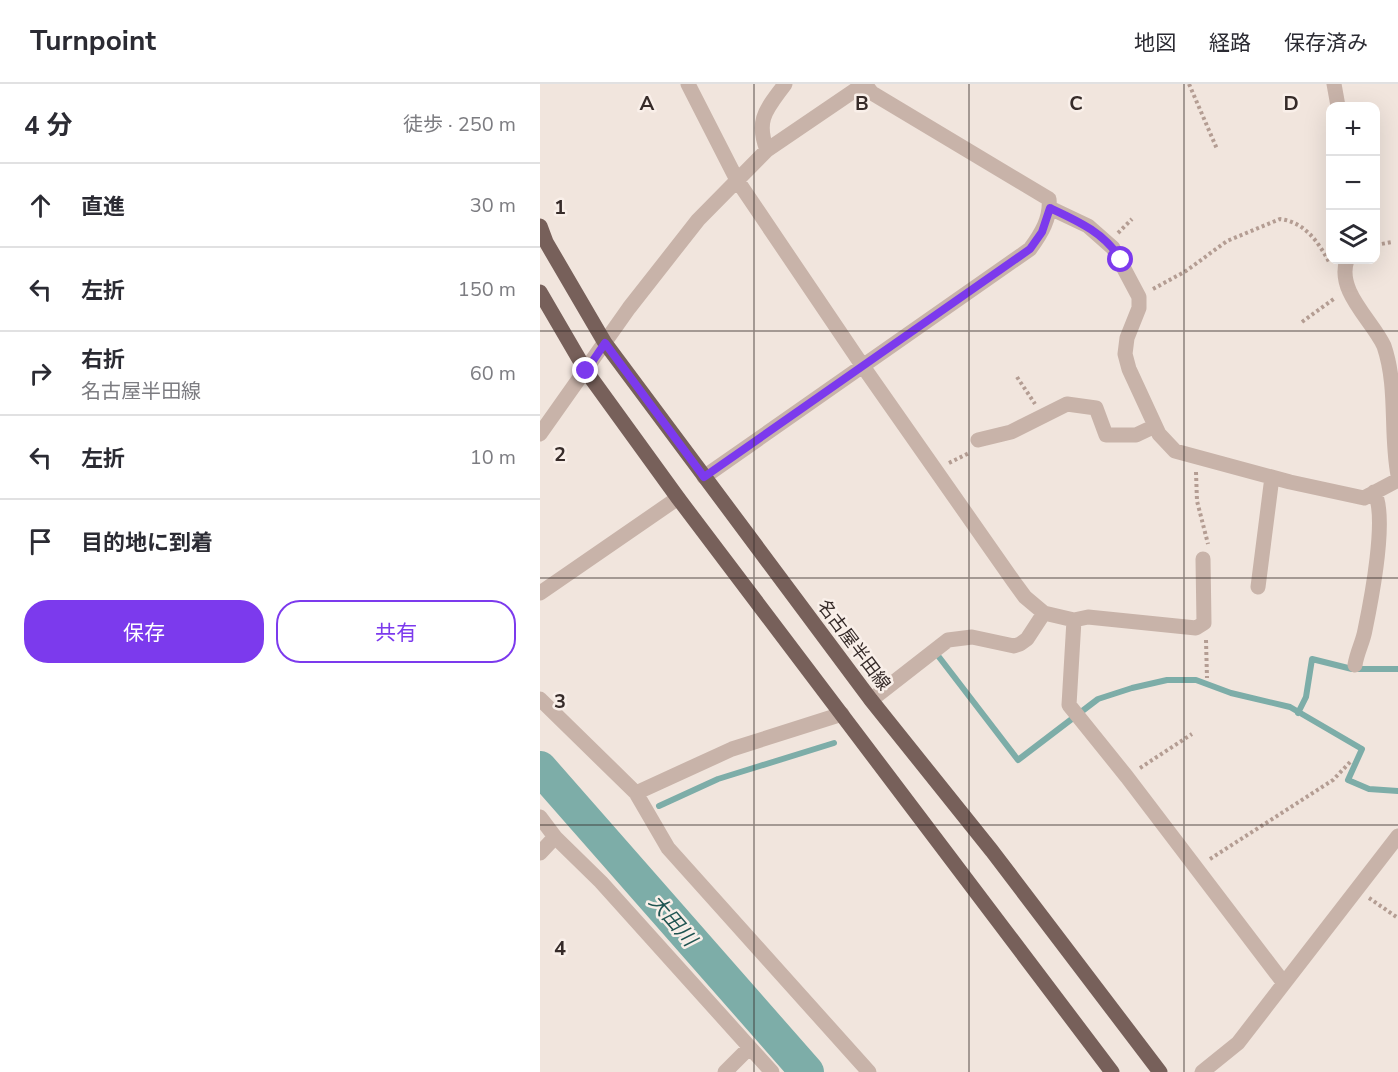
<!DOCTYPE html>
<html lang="ja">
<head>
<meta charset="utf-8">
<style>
  :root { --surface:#fff; --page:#f7f7f7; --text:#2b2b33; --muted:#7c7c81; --line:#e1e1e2; --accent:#7c3aed }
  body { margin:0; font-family:"Nunito Sans","Noto Sans JP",sans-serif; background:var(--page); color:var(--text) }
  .controls { position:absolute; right:18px; top:18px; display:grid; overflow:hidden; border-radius:12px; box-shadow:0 6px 24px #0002 }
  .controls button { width:54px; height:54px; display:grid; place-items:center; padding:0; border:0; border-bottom:2px solid var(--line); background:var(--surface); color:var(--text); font:30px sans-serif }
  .stop { position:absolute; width:18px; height:18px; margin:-14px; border:4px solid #7c3aed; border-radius:50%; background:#fff }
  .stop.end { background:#7c3aed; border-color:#fff; box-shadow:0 2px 6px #0008 }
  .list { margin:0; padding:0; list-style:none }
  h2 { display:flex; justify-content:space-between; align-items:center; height:78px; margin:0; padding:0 24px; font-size:26px }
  h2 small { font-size:20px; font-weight:400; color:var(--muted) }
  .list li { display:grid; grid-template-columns:39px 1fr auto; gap:18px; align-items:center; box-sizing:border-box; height:84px; padding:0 24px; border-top:2px solid var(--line) }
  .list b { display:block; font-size:22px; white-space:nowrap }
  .list p { margin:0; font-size:20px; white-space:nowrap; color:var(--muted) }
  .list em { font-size:20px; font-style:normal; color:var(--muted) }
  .actions { display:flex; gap:12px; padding:18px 24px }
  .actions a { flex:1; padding:14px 0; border:2px solid var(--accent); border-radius:24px; text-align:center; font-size:21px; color:var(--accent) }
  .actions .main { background:var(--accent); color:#fff }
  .icon { flex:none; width:33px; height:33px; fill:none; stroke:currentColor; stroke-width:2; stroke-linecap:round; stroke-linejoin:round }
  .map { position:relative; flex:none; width:858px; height:988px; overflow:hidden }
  header { display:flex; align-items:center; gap:36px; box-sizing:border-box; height:84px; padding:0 30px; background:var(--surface); border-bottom:2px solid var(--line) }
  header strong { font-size:28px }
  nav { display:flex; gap:33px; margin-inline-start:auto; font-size:21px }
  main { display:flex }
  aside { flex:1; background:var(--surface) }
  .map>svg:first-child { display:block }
</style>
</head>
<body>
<header>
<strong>Turnpoint</strong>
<nav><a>地図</a><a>経路</a><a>保存済み</a></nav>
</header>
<main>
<aside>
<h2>4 分<small>徒歩 · 250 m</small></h2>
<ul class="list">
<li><svg class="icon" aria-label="ahead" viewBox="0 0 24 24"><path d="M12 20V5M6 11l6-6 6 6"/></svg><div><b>直進</b></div><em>30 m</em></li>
<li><svg class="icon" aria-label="left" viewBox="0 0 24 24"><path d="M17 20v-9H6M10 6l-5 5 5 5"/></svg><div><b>左折</b></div><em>150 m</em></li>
<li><svg class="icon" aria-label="right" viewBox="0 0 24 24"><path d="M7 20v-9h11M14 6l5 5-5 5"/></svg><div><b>右折</b><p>名古屋半田線</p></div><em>60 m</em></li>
<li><svg class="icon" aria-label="left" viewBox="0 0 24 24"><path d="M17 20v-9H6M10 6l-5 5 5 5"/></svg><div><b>左折</b></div><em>10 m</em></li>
<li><svg class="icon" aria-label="arrive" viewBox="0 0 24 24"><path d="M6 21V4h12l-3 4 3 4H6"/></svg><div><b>目的地に到着</b></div></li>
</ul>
<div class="actions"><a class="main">保存</a><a>共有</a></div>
</aside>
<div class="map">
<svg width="858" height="988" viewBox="0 0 858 988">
  <rect width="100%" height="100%" fill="#f1e5dd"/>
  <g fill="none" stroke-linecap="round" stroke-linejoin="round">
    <path stroke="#7dada8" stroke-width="6" d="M399 573 478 676 558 615 592 604 627 596H656L691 609 750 623 822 665 808 696 829 705 858 707
      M758 629 766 613 772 575 812 585H858
      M119 722 178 695 294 659"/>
    <path stroke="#7dada8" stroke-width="34" d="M0 684 267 988"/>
    <path stroke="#b49d93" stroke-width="4" stroke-dasharray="3 3" stroke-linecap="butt" d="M649 0 677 65
      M578 149 592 135
      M836 161 852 158
      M613 205 646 187 687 157 740 135C764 138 778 157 789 178
      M762 238 795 214
      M477 293 495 320
      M409 379 429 369
      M656 388 657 417 668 460
      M666 556 667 594
      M600 684 652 650
      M670 775 793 696 812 676
      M829 814 858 834"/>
    <path stroke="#c8b3a9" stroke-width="15" d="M148 0 197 96 322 281 474 498 485 513 504 529
      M794 0 798 22
      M227 66C215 35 227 25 245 0
      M510 124 548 142 573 164 599 213V224L587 254 585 270 589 285 619 350 635 367 750 398 824 414 858 396
      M807 176C796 207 832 236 844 262 858 303 850 349 858 391
      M0 350 89 224 158 136 227 66 324 0
      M438 356 471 348 527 320 556 324 566 351H596L615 342
      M164 393 490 165C501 150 511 134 509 115L332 9 325 0
      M718 503 732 393
      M0 509 138 414
      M534 536 548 533 656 544 664 539 663 475
      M815 581C817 568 823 558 825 546 831 517 848 431 834 408
      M0 615 96 709 128 764 329 988
      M331 616 408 556 432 553 474 562 480 560 487 555 504 529 534 536 529 621 587 693 743 898
      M96 709 192 665 302 630
      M0 733 15 753 61 798 232 988
      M0 769 15 753
      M185 988 209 964
      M662 988 698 959 858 752"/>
    <path stroke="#77605a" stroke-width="15" d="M0 142 6 158 65 259 331 616 452 767 620 988
      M0 208 46 287 138 414 572 988"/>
  </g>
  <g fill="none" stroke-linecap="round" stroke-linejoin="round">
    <path stroke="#7c3aed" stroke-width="8" d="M46 287 65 259 164 393 490 165 502 148 510 124C538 137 565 149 581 176"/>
  </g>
  <path fill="none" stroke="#362b29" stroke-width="1.5" stroke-opacity="0.55" d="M214 0V988M429 0V988M644 0V988M0 247H858M0 494H858M0 741H858"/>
  <g text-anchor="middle" stroke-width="5" stroke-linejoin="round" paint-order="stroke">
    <g font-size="18" fill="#362b29" stroke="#f9efe9">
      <text transform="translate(314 561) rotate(53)" y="6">名古屋半田線</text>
    </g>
    <g font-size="20" font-style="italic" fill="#205552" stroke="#f9efe9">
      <text transform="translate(133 836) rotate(49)" y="7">大田川</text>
    </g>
  </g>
  <g font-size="20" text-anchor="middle" font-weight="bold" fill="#362b29" stroke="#f9efe9" stroke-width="5" stroke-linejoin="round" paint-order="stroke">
    <text x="107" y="26">A</text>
    <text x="322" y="26">B</text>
    <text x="536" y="26">C</text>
    <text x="751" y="26">D</text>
    <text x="20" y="130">1</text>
    <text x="20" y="377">2</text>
    <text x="20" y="624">3</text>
    <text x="20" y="871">4</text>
  </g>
</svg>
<div class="controls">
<button>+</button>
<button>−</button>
<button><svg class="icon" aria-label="layers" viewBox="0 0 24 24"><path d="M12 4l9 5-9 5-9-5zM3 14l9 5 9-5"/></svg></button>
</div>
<div class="stop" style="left:581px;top:176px"></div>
<div class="stop end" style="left:46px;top:287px"></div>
</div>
</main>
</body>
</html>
